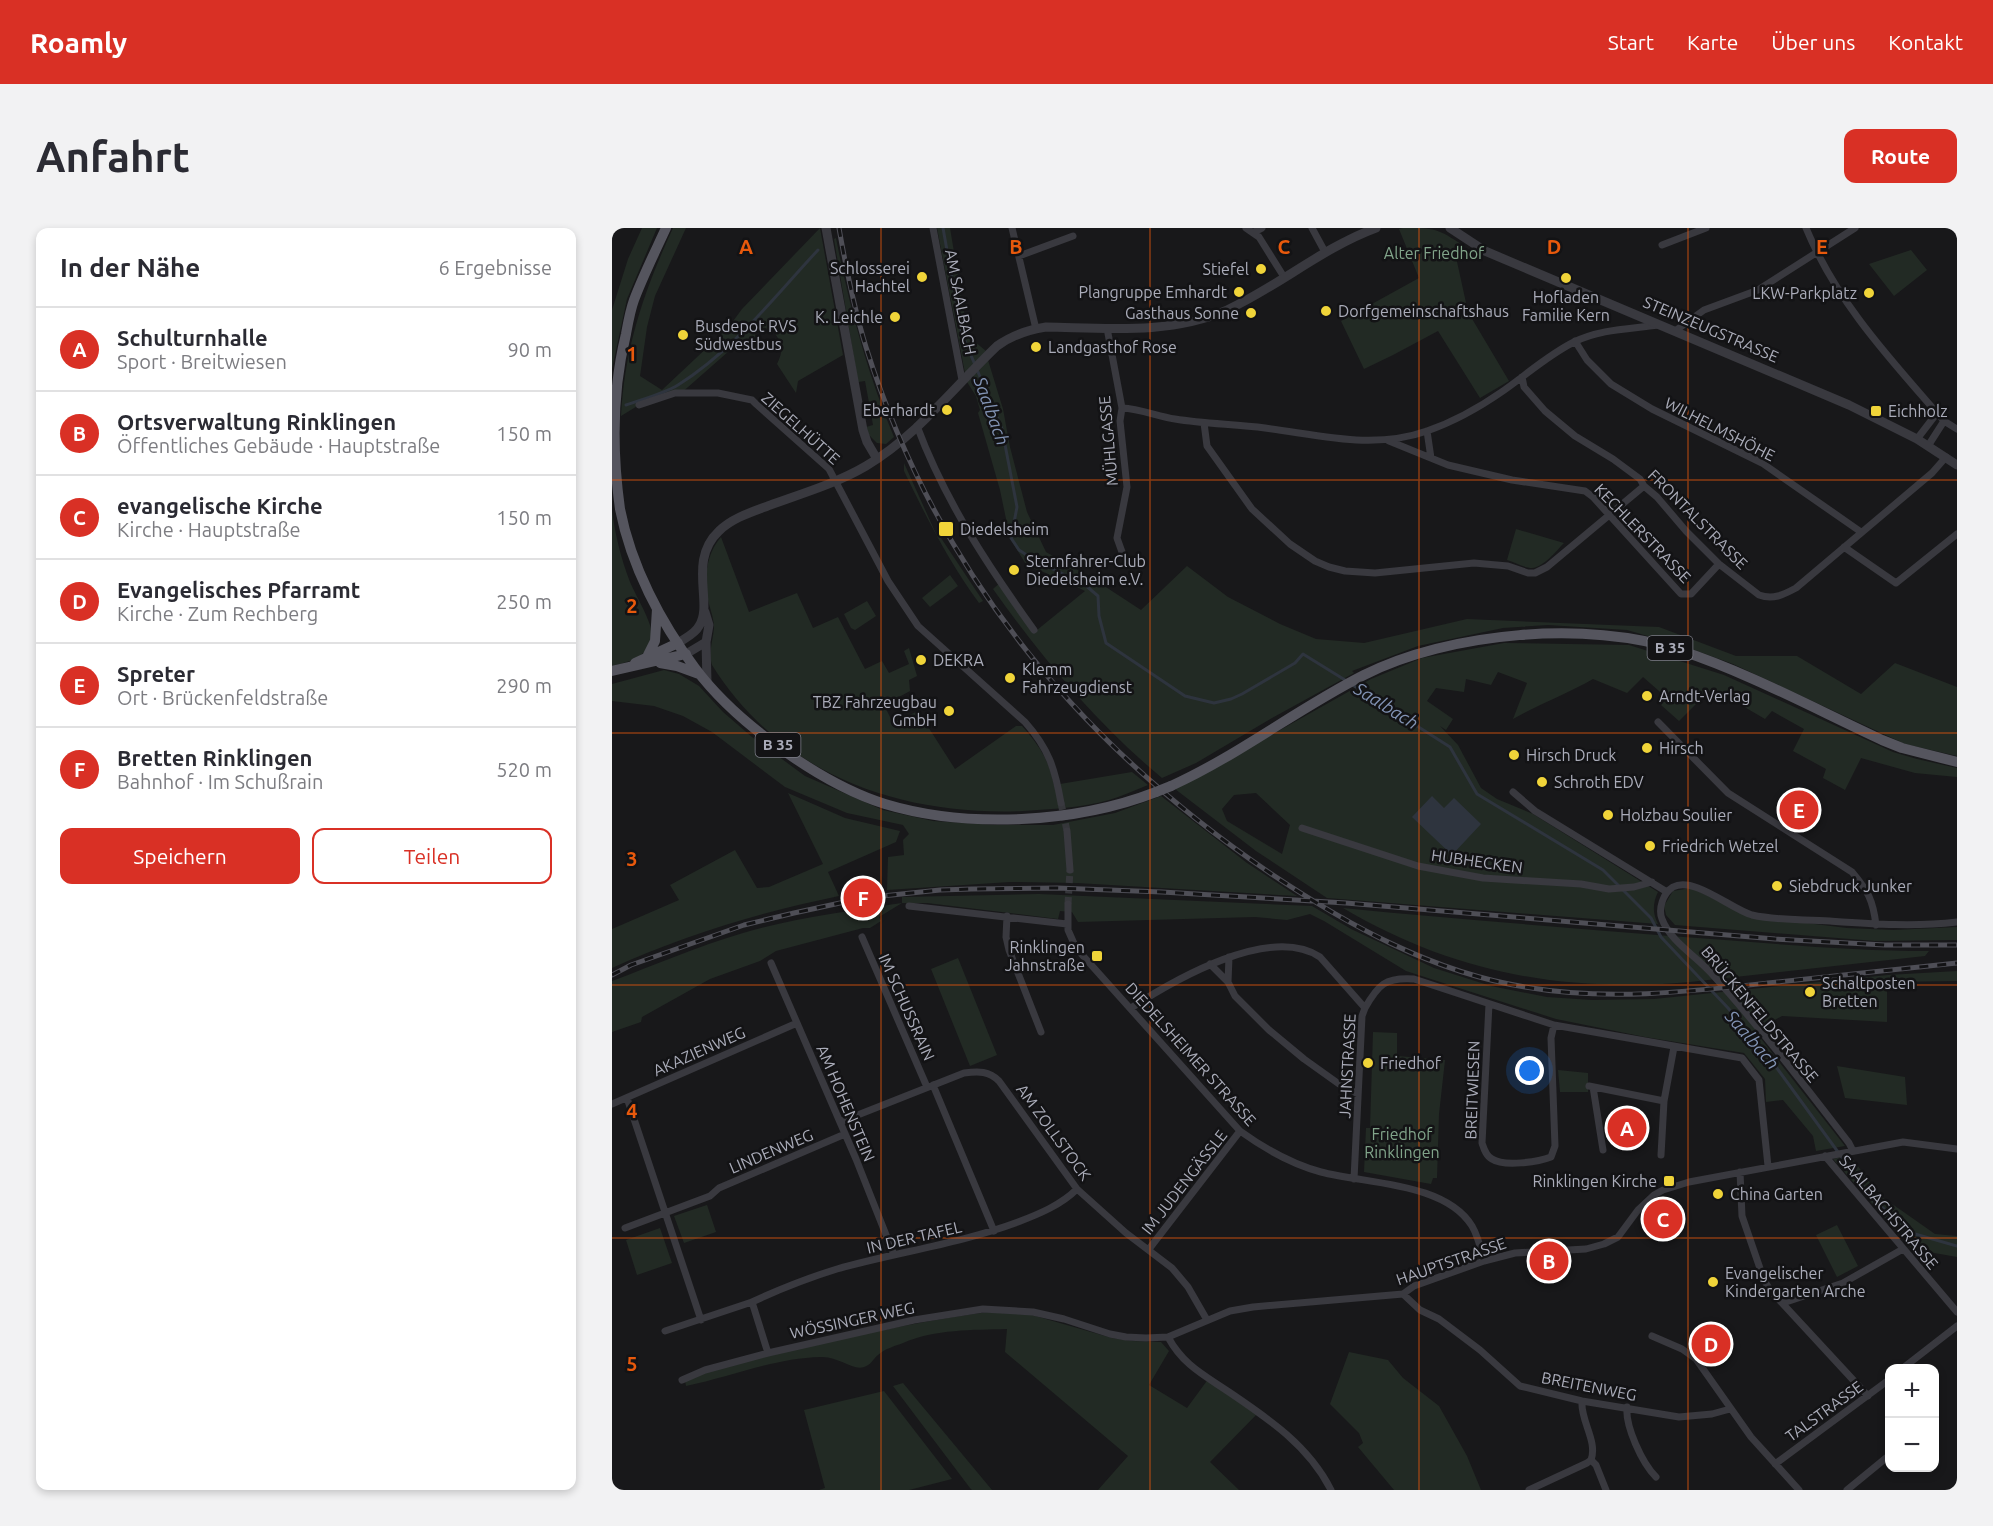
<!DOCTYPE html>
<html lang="de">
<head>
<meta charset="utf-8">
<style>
  :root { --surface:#fff; --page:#f2f2f3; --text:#2b2b33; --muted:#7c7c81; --line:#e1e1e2; --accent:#d93025 }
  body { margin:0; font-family:Ubuntu,sans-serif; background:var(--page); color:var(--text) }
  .controls { position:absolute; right:18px; bottom:18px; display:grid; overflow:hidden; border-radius:12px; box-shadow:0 3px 9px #0003 }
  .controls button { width:54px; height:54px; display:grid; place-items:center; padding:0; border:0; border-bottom:2px solid var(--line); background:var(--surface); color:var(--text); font:30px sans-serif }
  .you { position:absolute; left:918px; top:843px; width:21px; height:21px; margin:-15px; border:4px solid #fff; border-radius:50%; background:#1a73e8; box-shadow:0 0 0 9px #1a73e833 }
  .badge { display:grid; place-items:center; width:39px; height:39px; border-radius:50%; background:var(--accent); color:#fff; font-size:20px; font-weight:700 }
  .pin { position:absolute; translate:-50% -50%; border:3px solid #fff; box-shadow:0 2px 6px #0006 }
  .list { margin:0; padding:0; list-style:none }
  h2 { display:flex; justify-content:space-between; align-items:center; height:78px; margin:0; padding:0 24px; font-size:26px }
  h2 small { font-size:20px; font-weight:400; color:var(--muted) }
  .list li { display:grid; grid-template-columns:39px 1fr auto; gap:18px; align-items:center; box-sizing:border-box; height:84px; padding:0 24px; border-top:2px solid var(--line) }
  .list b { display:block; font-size:22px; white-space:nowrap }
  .list p { margin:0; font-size:20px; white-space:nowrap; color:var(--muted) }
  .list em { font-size:20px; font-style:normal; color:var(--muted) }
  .actions { display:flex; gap:12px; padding:18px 24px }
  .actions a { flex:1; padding:14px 0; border:2px solid var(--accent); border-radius:12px; text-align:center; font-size:21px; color:var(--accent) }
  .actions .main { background:var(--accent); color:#fff }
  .map { position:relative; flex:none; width:1345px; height:1262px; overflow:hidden; border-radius:12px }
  header { display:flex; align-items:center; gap:36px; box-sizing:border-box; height:84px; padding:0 30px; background:var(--accent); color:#fff }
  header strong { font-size:28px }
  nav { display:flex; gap:33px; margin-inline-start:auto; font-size:21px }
  .intro { display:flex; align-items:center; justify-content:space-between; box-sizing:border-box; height:144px; padding:0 36px }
  h1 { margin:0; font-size:42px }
  .button { padding:15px 27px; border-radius:12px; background:var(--accent); color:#fff; font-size:21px; font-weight:700 }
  main { display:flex; gap:36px; padding:0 36px }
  aside { flex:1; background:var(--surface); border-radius:12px; box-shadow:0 3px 9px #0003 }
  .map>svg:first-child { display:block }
</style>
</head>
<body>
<header>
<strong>Roamly</strong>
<nav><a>Start</a><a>Karte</a><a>Über uns</a><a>Kontakt</a></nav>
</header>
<div class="intro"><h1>Anfahrt</h1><a class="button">Route</a></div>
<main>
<aside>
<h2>In der Nähe<small>6 Ergebnisse</small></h2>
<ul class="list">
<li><span class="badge">A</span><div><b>Schulturnhalle</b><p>Sport · Breitwiesen</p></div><em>90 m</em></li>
<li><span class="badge">B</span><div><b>Ortsverwaltung Rinklingen</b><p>Öffentliches Gebäude · Hauptstraße</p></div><em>150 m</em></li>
<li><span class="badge">C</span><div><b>evangelische Kirche</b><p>Kirche · Hauptstraße</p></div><em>150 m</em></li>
<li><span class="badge">D</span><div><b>Evangelisches Pfarramt</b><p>Kirche · Zum Rechberg</p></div><em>250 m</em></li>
<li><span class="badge">E</span><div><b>Spreter</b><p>Ort · Brückenfeldstraße</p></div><em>290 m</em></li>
<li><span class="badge">F</span><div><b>Bretten Rinklingen</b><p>Bahnhof · Im Schußrain</p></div><em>520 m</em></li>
</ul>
<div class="actions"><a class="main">Speichern</a><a>Teilen</a></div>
</aside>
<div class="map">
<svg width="1345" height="1262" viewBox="0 0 1345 1262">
  <rect width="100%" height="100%" fill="#18181a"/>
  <path fill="#222a24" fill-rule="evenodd" d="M30 0H45L15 71 0 141V82L16 31Z
    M61 0H74L43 68 35 99 28 148 50 162 116 100 130 81 208 0 231 127 186 153 184 165 165 136C173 119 170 115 159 100L142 102 146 117 117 123 67 167 27 177 9 188C13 118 32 63 61 0Z
    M325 0H338L356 108 374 123 353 145Z
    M791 0C823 0 825 0 852 18L844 29 856 84 897 153 868 170 826 103 781 127 752 141 729 93 807 50 787 1Z
    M224 10C237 77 255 145 282 209L274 216 265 215 257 207 254 199 261 197 253 153 246 154 222 11Z
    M1299 22 1315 42 1282 68 1257 36Z
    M376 132 391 181 398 219 415 284 434 324 480 350 529 382 575 338 616 369 668 396 704 411 752 415 855 391 1047 399 1124 428H1185L1249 466 1283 435 1345 459V528L1293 516 1121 436 1077 420 1015 402 936 397 891 400 806 418 740 443 742 445 660 490 584 535 550 550C485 496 430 430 381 361L390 353 425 402 473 363 459 356 447 358 434 345 415 338 398 310 388 262 366 185 368 182 364 168 355 154Z
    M292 235 325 308 327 307 371 373 367 375C337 334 314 289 292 243Z
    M0 282C3 306 9 331 18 354 24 368 33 382 38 397 39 402 40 410 38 415 32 431 15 434 0 438Z
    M904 301 952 315C944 323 932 339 920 340 912 340 903 334 895 332Z
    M109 309 137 384 185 365 201 400 226 389 253 441 270 433 277 445 297 436 292 423 297 420 305 448 297 452 298 463 272 477 281 495 306 483 343 541 404 498H410C426 516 438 533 442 557L520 544 536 557C523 562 510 568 497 572 469 580 440 581 411 583 287 588 169 547 100 437 96 424 101 413 102 400 102 390 98 381 96 372 92 350 94 326 109 309Z
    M338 347 346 358 318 379 310 370Z
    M255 373 264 388 243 402 239 400 232 386Z
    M892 415 1017 417 1112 447 1281 524 1305 531 1345 540V549L1303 545 1249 530 1233 562 1211 550 1214 541 1181 523 1192 501 1160 483 1153 491 1100 460 1067 493 1049 477 1055 470 1031 449 1015 465 981 451C955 466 927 476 901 491L915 455 886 444 879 457 854 451 852 464 824 460 815 473 841 491 834 502 828 498 846 517 869 560 885 571 921 586 1046 664C1041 674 1040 685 1046 696L715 670 644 623 563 561 759 451 810 430ZM644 565 678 597 670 626 615 593 610 581 622 567Z
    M52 442 67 446 87 458 111 484 140 509 193 548 271 582 321 593 381 597H441L503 585 549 568 635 635 685 668 465 655 398 654 275 662 276 629 292 627 291 612 297 606 291 597 235 585 173 559 100 504 71 488 42 478 0 473V456Z
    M176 565 233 590 288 603 284 614 216 644 227 668C149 684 73 707 0 740V701L67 672 58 657 123 622 145 660 157 659 211 636Z
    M1079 660 1139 688 1235 700 1281 702 1345 699V712L1263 713 1063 697 1054 687 1052 678 1061 663Z
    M427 666 700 678 739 701 822 740 879 758 935 769 980 772 1042 771 1276 747 1345 743V753L1275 754V794L1170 788 1143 803 1233 918 1204 923 1201 908 1171 872 1154 874 1153 851 1132 825 1033 809 944 791 794 743 712 693 698 686 675 692 643 689 466 694 460 684 448 683 446 691 315 675H290L267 689 269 693 258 700H251L164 723 148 733 98 751 30 789 29 794 0 804V753C43 737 86 718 131 705 182 690 237 683 290 675V669Z
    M731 680C840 691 949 699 1058 708 1145 714 1231 723 1317 723L1313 728 1078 754C952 765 841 745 731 680Z
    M346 730 385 827 358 838 319 741Z
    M761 804 785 805V828L833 832 827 886 825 950H821L819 956 752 944 754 900H758Z
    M1225 838 1293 849 1295 877 1233 870Z
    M946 842 976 845V864H948Z
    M1238 927 1266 966 1323 1006 1345 1008V1029L1300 1021 1221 931Z
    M95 977 104 1004 72 1015 62 988Z
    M1225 997 1246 1038 1225 1049 1204 1007Z
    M48 1000 60 1035 25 1047 14 1012Z
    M376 1084 420 1087 500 1110 520 1113 549 1114 557 1123 537 1157 575 1180 597 1150 647 1184 598 1234 627 1262H486L516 1228 393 1124 395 1101C361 1102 323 1101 291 1115 283 1118 272 1121 266 1127 261 1131 259 1137 252 1139 241 1143 226 1128 209 1129 162 1130 119 1149 74 1158L73 1152C121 1134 172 1122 223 1112 274 1101 324 1091 376 1084Z
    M737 1124 776 1132 791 1150 827 1178 855 1228 869 1262H782L746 1219 751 1215 747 1205 718 1176Z
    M291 1155 380 1262H360L358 1260 281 1158Z
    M272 1163 340 1251 297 1262H207L213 1260 192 1182Z"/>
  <path fill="#2e343e" d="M820 568 832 580 842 570 869 596 840 627 800 589Z"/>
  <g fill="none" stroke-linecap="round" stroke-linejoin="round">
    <path stroke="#2e343e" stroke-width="3" d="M331 0 350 106 390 201 405 279 399 310 407 322 422 332 472 356 486 368 487 388 494 415 573 468 602 475 619 471 630 466 683 435 691 426 733 452
      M14 177C31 171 51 166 66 157 122 122 162 69 206 22
      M739 456 838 519 865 566 991 642 1039 690 1049 709 1116 780 1159 832 1261 972 1303 1006 1345 1018"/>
    <path stroke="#35363a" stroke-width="7" stroke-dasharray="7 3.5" stroke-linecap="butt" d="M449 575 455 603
      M456 676 458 642"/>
    <path stroke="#39393f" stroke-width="7" d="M321 0 350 152
      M400 0 424 101
      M634 0 647 9 672 49
      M700 0 713 24
      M1194 0C1225 75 1279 132 1332 193L1345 201
      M642 4 650 0
      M1050 17 1094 0
      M407 28 461 8
      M495 100 510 180 508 193 515 259 505 310 510 324
      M1063 103 1092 82 1146 62 1243 0
      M963 113 975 132 999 156 1040 181 1150 235 1249 304
      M910 149 912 159 933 183 963 208 1001 231 1028 251 1032 258 1045 269 1074 303 1107 336 1147 367C1161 372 1171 367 1184 360L1320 245 1334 229
      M27 177 63 165H106L140 172 144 176 217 241 276 353 306 398 413 494C437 521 443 541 449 575
      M510 180C528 181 545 188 563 191 593 196 623 196 653 200 708 207 761 222 815 203 841 194 868 179 891 163 914 147 936 127 962 114 988 101 1018 101 1046 97
      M592 195 595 218 640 281 678 316 703 333 717 339 733 343 763 345 862 335 896 338 916 345H923L935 339 1032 258
      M305 198C333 273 376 338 422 402
      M815 203 819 230
      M1305 211 1325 185
      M777 213 836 237 900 252 973 263 981 269 1069 366H1079L1107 336
      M1316 218 1332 193
      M1232 319 1284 355 1345 306
      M1046 494 1116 565 1240 644C1256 663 1261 672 1264 697
      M901 564 923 583 1055 664
      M690 600 806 638 871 650 969 656 997 661 1022 659 1040 654
      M455 603 458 642
      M456 676V702L464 720 628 903C653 921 679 936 709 944 754 956 833 954 860 998 866 1008 869 1021 872 1033
      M297 678 455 696
      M395 688 394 709 397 722 429 804
      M250 709 315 859
      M159 735 244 931 282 1027
      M598 736 616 754 623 768 657 802 692 831 727 856 746 866
      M616 754 617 729
      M877 776 870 915C872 921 874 928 880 931 892 939 926 934 939 929L943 918 939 810 942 797
      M519 780C562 752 658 696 708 729L753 780 750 788 742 951
      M753 780C766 757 773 749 802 751L942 797 1130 830 1147 852 1156 938
      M321 857 382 1003
      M977 858 1052 873 1062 819
      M981 859 991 922
      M15 870 89 1092
      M0 876 185 795
      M228 894 352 845C367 843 377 843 387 853L465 961 514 1005 560 1040 576 1059 595 1092
      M1241 923 1237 915C1192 857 1148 799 1099 745 1084 728 1058 713 1050 691 1046 681 1051 665 1061 659 1082 648 1119 681 1140 687 1166 693 1192 691 1218 693 1261 696 1302 699 1345 694
      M1049 927 1052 873
      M1213 928 1345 1084
      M1128 944 1130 988 1152 1052 1158 1062 1256 1168
      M13 1000 98 968 107 960 233 906
      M537 1021 628 903
      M791 1066 808 1082 827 1091 868 1122 908 1158 970 1173 1067 1189 1100 1186 1118 1181
      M1171 1075 1231 1055 1291 1021
      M53 1103 140 1074
      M1040 1108 1070 1121 1084 1131 1139 1209 1187 1262
      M556 1109C571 1137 592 1147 617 1164 657 1191 697 1218 719 1262
      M156 1125 140 1074C168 1061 196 1050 225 1041 285 1024 347 1016 406 994 427 986 449 977 465 961
      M1291 1140 1345 1098
      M70 1152 93 1142 156 1125 302 1092 371 1081 421 1084 452 1091 498 1106 514 1109 534 1110 556 1109 618 1083 641 1079 791 1066 802 1058 872 1033 903 1025 974 1021 992 1016 1006 1009 1026 982 1042 967 1051 962 1077 954 1291 914 1345 921
      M970 1173C968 1192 986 1213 979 1232L984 1237 994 1262
      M1015 1179C1013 1198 1030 1235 1044 1249
      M1163 1236 1278 1151
      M917 1262 975 1235 979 1232
      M1235 1262 1274 1230"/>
    <path stroke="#39393f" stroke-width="9" d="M214 0 251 202 255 214 265 231
      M838 0 873 23 1237 177 1305 211 1345 237
      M94 414 95 454
      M66 415C73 410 83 406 87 398 102 376 75 333 107 303 121 289 143 283 161 276 192 265 225 255 254 238 305 208 343 158 385 118 400 107 415 102 434 99 493 100 559 107 615 82 667 58 710 20 764 0
      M74 426 94 414 97 397 93 384"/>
    <path stroke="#55555e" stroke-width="10" d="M54 0C43 24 31 48 22 72 18 83 16 95 14 106 0 163 0 223 8 281 19 338 49 395 83 440 123 494 209 556 273 576 356 601 464 595 544 564
      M35 429 43 413 45 381
      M23 435 66 415
      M48 435 65 438 87 446
      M0 443 74 426
      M559 558C627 527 685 481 752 447 837 404 976 392 1067 422 1137 445 1203 481 1270 512L1290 520 1345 534"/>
    <defs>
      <path id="rail" d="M227 0C234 40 242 80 254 119 324 342 466 515 658 645 736 697 820 744 913 759 995 773 1075 764 1156 755 1219 748 1282 742 1345 735
        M0 747 19 737 132 697 182 685 251 670 328 662 360 661 445 660 550 664 734 675 1163 711 1273 717H1345"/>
    </defs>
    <use href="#rail" stroke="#4e4e56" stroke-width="5"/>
    <use href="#rail" stroke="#131315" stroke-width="3" stroke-dasharray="9" stroke-linecap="butt"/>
    <path stroke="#55555e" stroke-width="10" d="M544 564 559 558"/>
  </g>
  <path fill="none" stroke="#e8590c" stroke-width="1.5" stroke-opacity="0.55" d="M269 0V1262M538 0V1262M807 0V1262M1076 0V1262M0 252H1345M0 505H1345M0 757H1345M0 1010H1345"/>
  <g fill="#f0d439" stroke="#131315" stroke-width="2">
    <circle cx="649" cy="41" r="6"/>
    <circle cx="310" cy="49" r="6"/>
    <circle cx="954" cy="50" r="6"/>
    <circle cx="627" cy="64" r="6"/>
    <circle cx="1257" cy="65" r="6"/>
    <circle cx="714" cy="83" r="6"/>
    <circle cx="639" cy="85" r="6"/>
    <circle cx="283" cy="89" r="6"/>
    <circle cx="71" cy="107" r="6"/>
    <circle cx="424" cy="119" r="6"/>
    <circle cx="335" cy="182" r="6"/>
    <rect x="1258" y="177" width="12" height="12" rx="3"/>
    <rect x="326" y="293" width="16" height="16" rx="3"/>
    <circle cx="402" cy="342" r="6"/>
    <circle cx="309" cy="432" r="6"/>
    <circle cx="398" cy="450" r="6"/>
    <circle cx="1035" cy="468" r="6"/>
    <circle cx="337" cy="483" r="6"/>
    <circle cx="1035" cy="520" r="6"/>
    <circle cx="902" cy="527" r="6"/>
    <circle cx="930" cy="554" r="6"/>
    <circle cx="996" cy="587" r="6"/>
    <circle cx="1038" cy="618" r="6"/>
    <circle cx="1165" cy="658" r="6"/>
    <rect x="479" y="722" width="12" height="12" rx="3"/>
    <circle cx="1198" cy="764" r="6"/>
    <circle cx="756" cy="835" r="6"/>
    <rect x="1051" y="947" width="12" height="12" rx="3"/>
    <circle cx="1106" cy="966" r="6"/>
    <circle cx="1101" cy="1054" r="6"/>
  </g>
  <g text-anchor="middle" stroke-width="5" stroke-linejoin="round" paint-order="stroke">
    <g fill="#131315" stroke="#7d7e88" stroke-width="1.5">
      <rect x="1035.5" y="408" width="45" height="24" rx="4.5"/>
      <rect x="143.5" y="505" width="45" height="24" rx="4.5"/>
    </g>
    <g font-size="15" font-weight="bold" fill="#aaacb9">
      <text x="1058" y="425">B 35</text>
      <text x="166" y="522">B 35</text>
    </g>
    <g font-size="16" fill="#81a48a" stroke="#131315">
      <text x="822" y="31">Alter Friedhof</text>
      <text x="790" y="912">Friedhof<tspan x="790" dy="18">Rinklingen</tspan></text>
    </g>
    <g font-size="16" fill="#aaacb9" stroke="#131315" text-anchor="start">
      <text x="298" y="46" text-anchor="end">Schlosserei<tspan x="298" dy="18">Hachtel</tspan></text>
      <text x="637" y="47" text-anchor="end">Stiefel</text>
      <text x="615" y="70" text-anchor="end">Plangruppe Emhardt</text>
      <text x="1245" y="71" text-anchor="end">LKW-Parkplatz</text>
      <text x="954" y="75" text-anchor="middle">Hofladen<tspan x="954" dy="18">Familie Kern</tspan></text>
      <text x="726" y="89">Dorfgemeinschaftshaus</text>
      <text x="627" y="91" text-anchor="end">Gasthaus Sonne</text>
      <text x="271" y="95" text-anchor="end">K. Leichle</text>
      <text x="83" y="104">Busdepot RVS<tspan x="83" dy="18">Südwestbus</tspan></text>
      <text x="436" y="125">Landgasthof Rose</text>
      <text x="323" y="188" text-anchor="end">Eberhardt</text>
      <text x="1276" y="189">Eichholz</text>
      <text x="348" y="307">Diedelsheim</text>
      <text x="414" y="339">Sternfahrer-Club<tspan x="414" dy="18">Diedelsheim e.V.</tspan></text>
      <text x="321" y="438">DEKRA</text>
      <text x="410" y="447">Klemm<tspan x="410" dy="18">Fahrzeugdienst</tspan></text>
      <text x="1047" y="474">Arndt-Verlag</text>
      <text x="325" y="480" text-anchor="end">TBZ Fahrzeugbau<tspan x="325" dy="18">GmbH</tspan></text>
      <text x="1047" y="526">Hirsch</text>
      <text x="914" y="533">Hirsch Druck</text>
      <text x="942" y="560">Schroth EDV</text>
      <text x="1008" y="593">Holzbau Soulier</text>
      <text x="1050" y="624">Friedrich Wetzel</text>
      <text x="1177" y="664">Siebdruck Junker</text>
      <text x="473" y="725" text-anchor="end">Rinklingen<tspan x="473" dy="18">Jahnstraße</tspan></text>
      <text x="1210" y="761">Schaltposten<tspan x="1210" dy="18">Bretten</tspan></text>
      <text x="768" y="841">Friedhof</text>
      <text x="1045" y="959" text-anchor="end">Rinklingen Kirche</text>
      <text x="1118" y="972">China Garten</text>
      <text x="1113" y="1051">Evangelischer<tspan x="1113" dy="18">Kindergarten Arche</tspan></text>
    </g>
    <g font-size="16" fill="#aaacb9" stroke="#131315">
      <text transform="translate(349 74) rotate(79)" y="6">AM SAALBACH</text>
      <text transform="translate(1099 101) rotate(23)" y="6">STEINZEUGSTRASSE</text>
      <text transform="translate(189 200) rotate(42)" y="6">ZIEGELHÜTTE</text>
      <text transform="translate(1108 201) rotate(27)" y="6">WILHELMSHÖHE</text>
      <text transform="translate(496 213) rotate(-95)" y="6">MÜHLGASSE</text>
      <text transform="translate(1086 291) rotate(45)" y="6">FRONTALSTRASSE</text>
      <text transform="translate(1031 305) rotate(46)" y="6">KECHLERSTRASSE</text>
      <text transform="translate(865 633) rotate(8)" y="6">HUBHECKEN</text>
      <text transform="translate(295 779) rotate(66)" y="6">IM SCHUSSRAIN</text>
      <text transform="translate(1148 786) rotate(50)" y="6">BRÜCKENFELDSTRASSE</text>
      <text transform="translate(87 823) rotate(-24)" y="6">AKAZIENWEG</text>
      <text transform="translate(579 826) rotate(48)" y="6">DIEDELSHEIMER STRASSE</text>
      <text transform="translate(735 838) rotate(-87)" y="6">JAHNSTRASSE</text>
      <text transform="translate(860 862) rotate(-88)" y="6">BREITWIESEN</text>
      <text transform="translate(234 875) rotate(67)" y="6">AM HOHENSTEIN</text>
      <text transform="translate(442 904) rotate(54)" y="6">AM ZOLLSTOCK</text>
      <text transform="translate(159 923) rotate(-23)" y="6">LINDENWEG</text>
      <text transform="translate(572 954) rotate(-52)" y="6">IM JUDENGÄSSLE</text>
      <text transform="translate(1277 984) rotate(50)" y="6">SAALBACHSTRASSE</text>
      <text transform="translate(302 1009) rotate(-13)" y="6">IN DER TAFEL</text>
      <text transform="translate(839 1033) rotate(-19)" y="6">HAUPTSTRASSE</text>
      <text transform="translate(240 1092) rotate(-12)" y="6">WÖSSINGER WEG</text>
      <text transform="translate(977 1158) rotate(11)" y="6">BREITENWEG</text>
      <text transform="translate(1212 1183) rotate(-36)" y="6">TALSTRASSE</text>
    </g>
    <g font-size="18" font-style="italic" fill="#8293b4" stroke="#131315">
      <text transform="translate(379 183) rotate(70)" y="6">Saalbach</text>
      <text transform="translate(774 478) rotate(32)" y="6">Saalbach</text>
      <text transform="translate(1140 812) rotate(49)" y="6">Saalbach</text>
    </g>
  </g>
  <g font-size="20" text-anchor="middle" font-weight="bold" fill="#e8590c" stroke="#131315" stroke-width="5" stroke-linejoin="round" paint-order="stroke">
    <text x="134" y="26">A</text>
    <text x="404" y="26">B</text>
    <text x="672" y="26">C</text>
    <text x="942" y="26">D</text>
    <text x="1210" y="26">E</text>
    <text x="20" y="133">1</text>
    <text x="20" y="385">2</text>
    <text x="20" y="638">3</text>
    <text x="20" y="890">4</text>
    <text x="20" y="1143">5</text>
  </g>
</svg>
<div class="controls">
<button>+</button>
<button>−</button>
</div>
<div class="you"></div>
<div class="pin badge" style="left:1015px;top:900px">A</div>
<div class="pin badge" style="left:937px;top:1033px">B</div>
<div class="pin badge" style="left:1051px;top:991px">C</div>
<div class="pin badge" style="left:1099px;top:1116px">D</div>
<div class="pin badge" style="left:1187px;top:582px">E</div>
<div class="pin badge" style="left:251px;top:670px">F</div>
</div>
</main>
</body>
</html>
